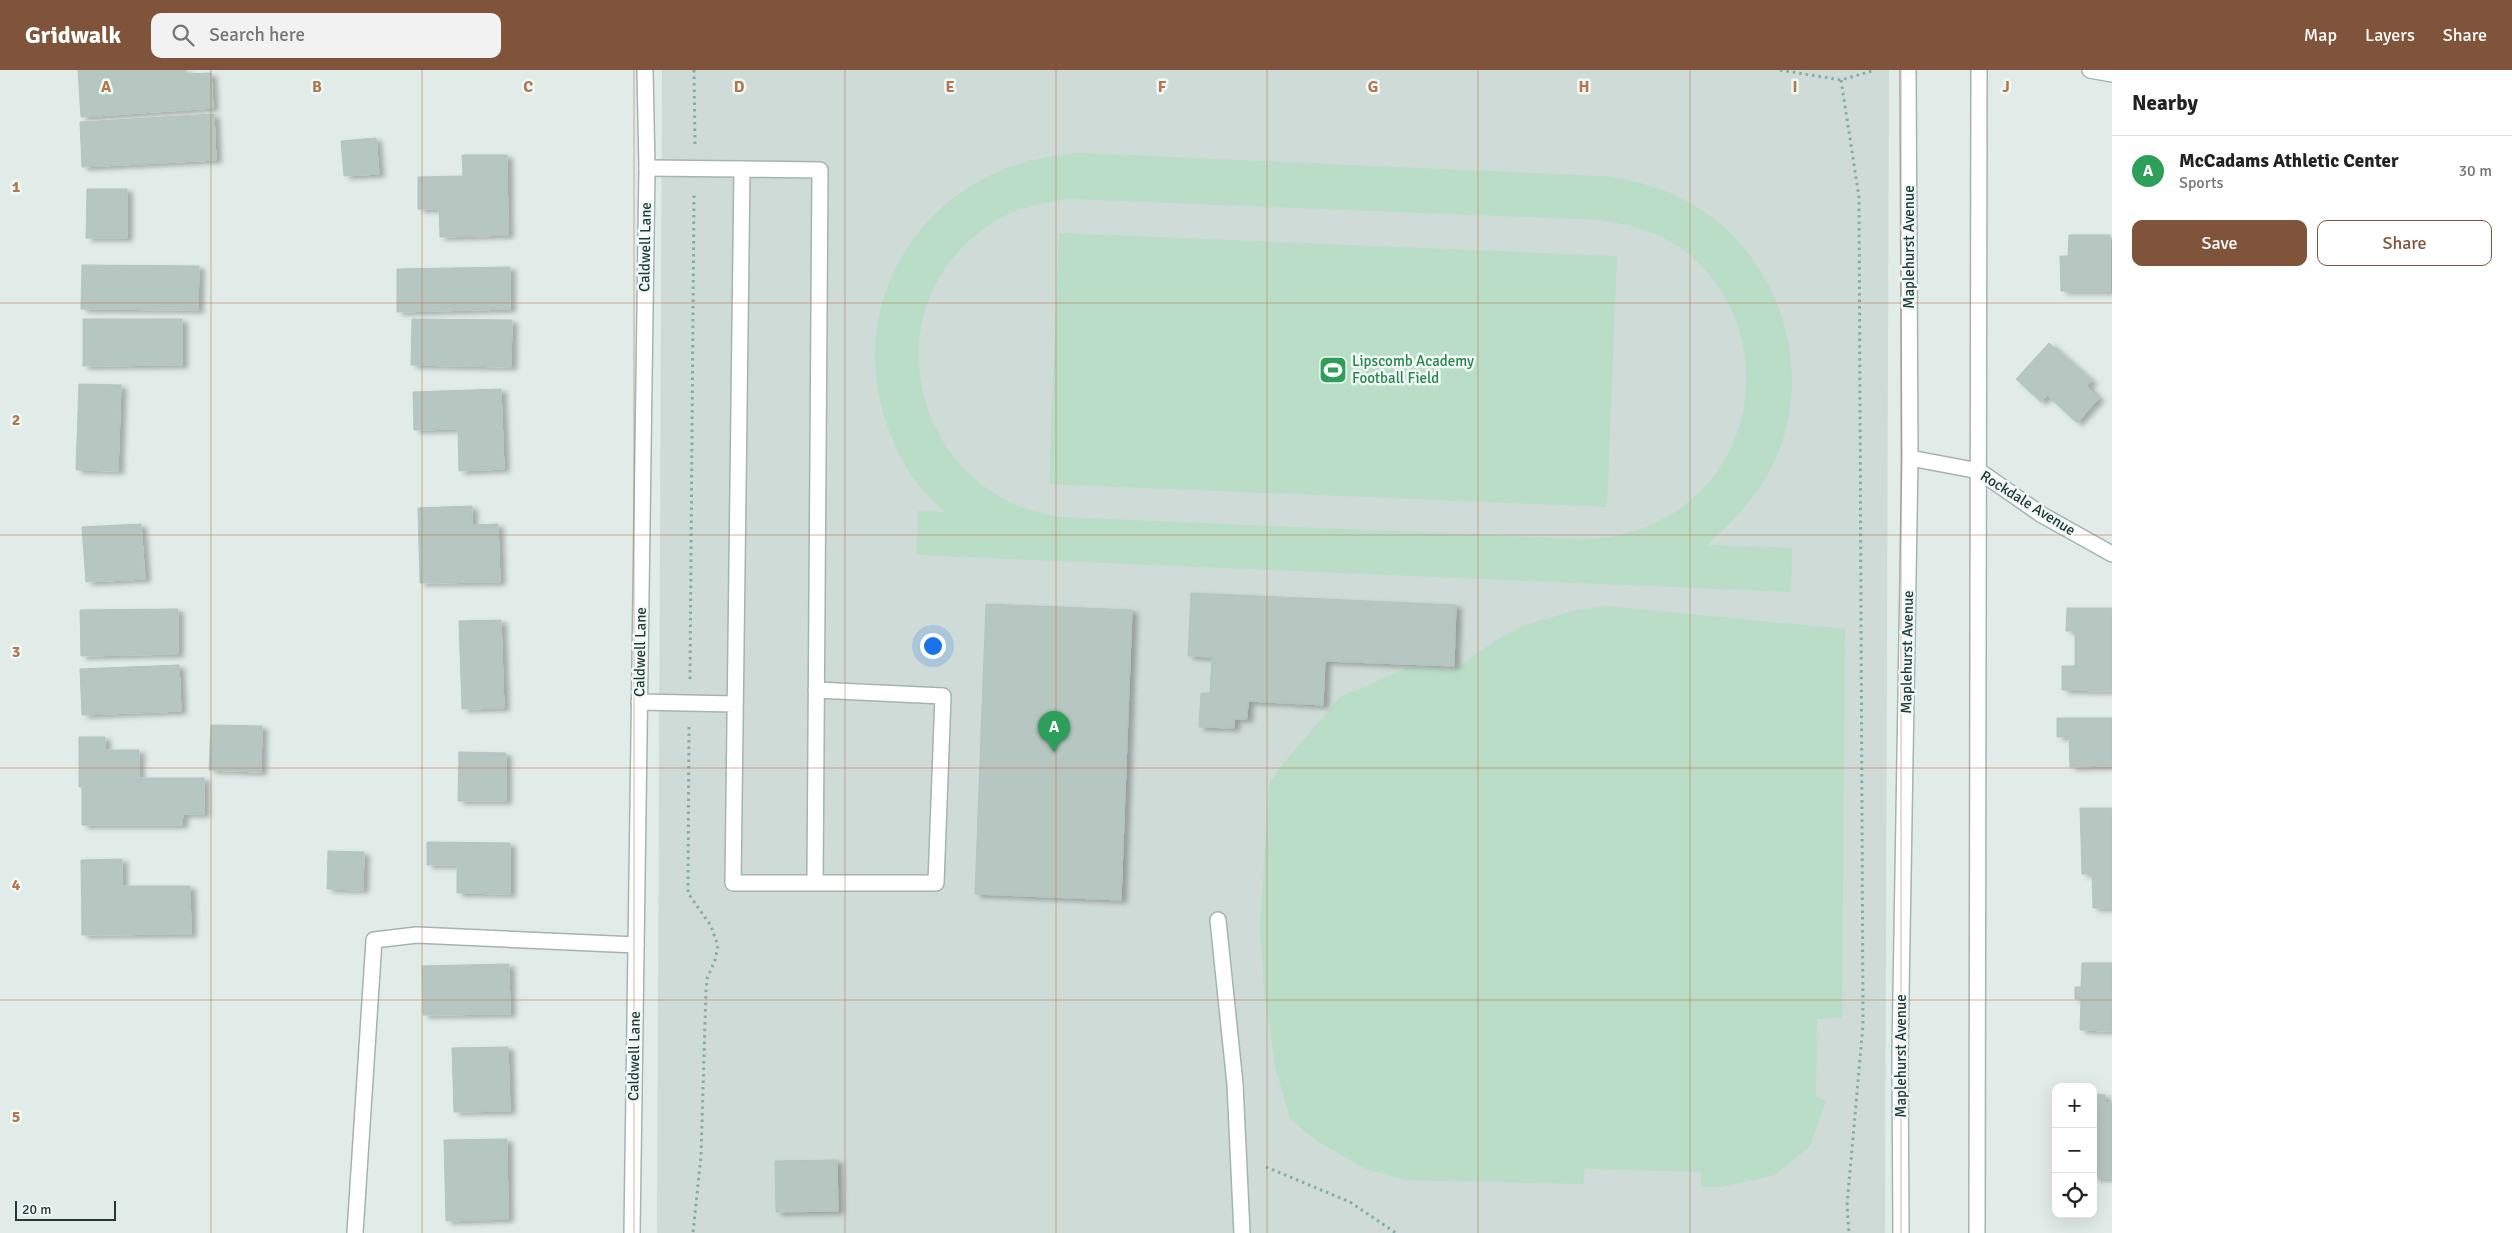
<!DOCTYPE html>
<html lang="en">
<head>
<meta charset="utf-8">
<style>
  :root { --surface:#fff; --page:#f2f2f2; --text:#222; --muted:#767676; --line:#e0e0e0; --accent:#80543a }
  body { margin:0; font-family:Signika,sans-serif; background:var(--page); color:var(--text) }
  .controls { position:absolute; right:15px; bottom:15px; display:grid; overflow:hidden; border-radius:10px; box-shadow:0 5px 20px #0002 }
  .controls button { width:45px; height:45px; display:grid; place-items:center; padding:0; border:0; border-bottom:1px solid var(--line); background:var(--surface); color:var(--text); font:25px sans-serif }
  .scale { position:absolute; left:15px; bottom:12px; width:101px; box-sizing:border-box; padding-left:5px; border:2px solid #213c38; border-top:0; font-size:14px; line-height:18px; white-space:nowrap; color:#213c38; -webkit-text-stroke:4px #f1f8f6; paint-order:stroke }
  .you { position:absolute; left:932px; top:575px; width:18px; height:18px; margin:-12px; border:4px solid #fff; border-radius:50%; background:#1a73e8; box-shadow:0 0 0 8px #1a73e833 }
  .badge { display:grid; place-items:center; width:32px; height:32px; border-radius:50%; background:var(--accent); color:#fff; font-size:16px; font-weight:700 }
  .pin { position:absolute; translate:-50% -41px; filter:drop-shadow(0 1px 2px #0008) }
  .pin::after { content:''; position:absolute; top:26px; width:18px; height:15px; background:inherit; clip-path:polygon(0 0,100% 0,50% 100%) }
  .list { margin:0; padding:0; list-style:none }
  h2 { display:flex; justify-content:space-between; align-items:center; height:65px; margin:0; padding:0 20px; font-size:21px }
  h2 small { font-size:16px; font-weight:400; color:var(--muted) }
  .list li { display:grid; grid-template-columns:32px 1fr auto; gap:15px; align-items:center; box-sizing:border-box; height:70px; padding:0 20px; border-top:1px solid var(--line) }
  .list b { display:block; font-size:19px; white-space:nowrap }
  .list p { margin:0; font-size:16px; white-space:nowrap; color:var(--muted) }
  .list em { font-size:16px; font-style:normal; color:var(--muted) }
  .actions { display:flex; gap:10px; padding:15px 20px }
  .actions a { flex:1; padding:11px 0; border:1px solid var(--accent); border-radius:10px; text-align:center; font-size:18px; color:var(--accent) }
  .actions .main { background:var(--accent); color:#fff }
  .icon { flex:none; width:28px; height:28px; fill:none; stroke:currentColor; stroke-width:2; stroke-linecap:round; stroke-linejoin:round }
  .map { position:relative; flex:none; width:2112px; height:1163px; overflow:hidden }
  header { display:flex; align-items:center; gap:30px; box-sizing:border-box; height:70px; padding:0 25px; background:var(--accent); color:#fff }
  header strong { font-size:24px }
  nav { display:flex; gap:28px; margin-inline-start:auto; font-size:18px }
  .search { width:350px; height:45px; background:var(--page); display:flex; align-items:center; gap:12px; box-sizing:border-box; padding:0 18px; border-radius:10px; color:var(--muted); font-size:19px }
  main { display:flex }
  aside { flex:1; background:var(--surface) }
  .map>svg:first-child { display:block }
</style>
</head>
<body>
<header>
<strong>Gridwalk</strong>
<div class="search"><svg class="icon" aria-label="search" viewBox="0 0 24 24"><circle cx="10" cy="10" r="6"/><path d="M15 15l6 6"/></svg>Search here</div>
<nav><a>Map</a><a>Layers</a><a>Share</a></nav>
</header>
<main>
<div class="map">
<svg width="2112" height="1163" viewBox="0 0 2112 1163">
  <defs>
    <filter id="shadow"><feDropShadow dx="5.5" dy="3" stdDeviation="2.5" flood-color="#0004"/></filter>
  </defs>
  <rect width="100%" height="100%" fill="#e1ece8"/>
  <path fill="#cfdbd7" d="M662 0H1889L1885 1163H657Z"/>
  <path fill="#baddc7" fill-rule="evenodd" d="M1082 83 1601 106C1642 110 1680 123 1713 148 1786 204 1814 311 1773 394 1757 427 1734 451 1707 475L1792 478 1791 522 916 485 918 441 945 442C932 430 919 418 910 403 820 258 914 90 1082 83ZM1071 129 1600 150C1625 154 1651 160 1673 173 1705 192 1730 227 1740 263 1769 371 1693 469 1581 469L1062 447C914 429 864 236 992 153 1015 138 1043 132 1071 129Z
    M1059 163 1617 186 1607 437 1049 414Z
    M1608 536 1845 559 1842 948 1817 949 1816 1026 1826 1031 1810 1076 1775 1105 1721 1117H1701V1102L1585 1099 1583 1114 1404 1110 1366 1099 1318 1072 1290 1049 1275 996 1264 918 1260 858 1269 714 1280 697 1340 627 1407 598 1453 600 1500 568 1525 555 1577 540Z"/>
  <path fill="#b6c6c1" stroke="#b3c5c0" filter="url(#shadow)" d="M78 0H186V4L211 3 213 38 81 47Z
    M214 44 216 90 82 97 80 52Z
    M376 68 379 104 344 106 341 71Z
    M462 85H507L508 165 440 167 439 139H418V107L463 106Z
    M87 119H127V168H86Z
    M2069 165H2110V221H2061L2060 186H2068Z
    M82 195 199 196 198 240 81 239Z
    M510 197V239L397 242V199Z
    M83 249H182V295L83 296Z
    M412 249 512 250 511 297 411 295Z
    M2049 273 2092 311 2087 316 2099 328 2077 353 2047 325 2041 332 2016 309Z
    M79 314 121 315 118 401 76 400Z
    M501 319 504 399 459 401 458 359 414 360 413 322Z
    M472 436V455L498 454 500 512 420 513 418 438Z
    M141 454 145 509 86 512 82 457Z
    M1191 523 1456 535 1454 596 1325 591 1323 635 1248 631 1247 649H1234V658L1199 657 1201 623H1210L1212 587 1188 586Z
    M986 534 1132 540 1121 830 975 824Z
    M2067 538H2112V621L2062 620V596H2075V561H2066Z
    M178 539V584L81 586 80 540Z
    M501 550 504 638 462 639 459 551Z
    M179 595 181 641 82 645 80 599Z
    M2057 648H2112V696L2070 697 2069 667H2057Z
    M211 655 262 656 261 702 209 700Z
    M79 667H105V680H139V708H204V744H183L182 755H82V717H79Z
    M459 682 506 683V731H458Z
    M2080 738H2112V838H2093L2092 804H2082Z
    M427 772 510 773V824L457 823V795H427Z
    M328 781 364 782 363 820 327 819Z
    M122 789V816H190L191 864 82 865 81 790Z
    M2082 893H2112V961L2080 960 2081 929H2075V917H2081Z
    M509 894 510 944 423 945 422 896Z
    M508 977 510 1041 454 1042 452 978Z
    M2093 1024 2105 1025V1033H2112V1108H2093Z
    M507 1069 508 1149 446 1151 444 1070Z
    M837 1090 838 1141 776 1142 775 1091Z"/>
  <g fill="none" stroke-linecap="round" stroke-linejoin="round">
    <defs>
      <path id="lane" d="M647 98 820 100 815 813
        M742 99 733 813H936L943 626 816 620
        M639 632 735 634
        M1218 850 1235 1014 1242 1163
        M355 1163 374 870 417 865 636 875"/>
      <path id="street" d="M1910 388 1979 401 2042 445 2112 484
        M632 1163 647 98 645 0
        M1901 1163 1900 984 1910 388 1908 0
        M1977 1163 1979 0"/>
      <path id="secondary" d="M2090 0 2112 4"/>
    </defs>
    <use href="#lane" stroke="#a4b4b0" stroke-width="18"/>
    <use href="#street" stroke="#a4b4b0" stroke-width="18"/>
    <use href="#secondary" stroke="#9fb7b2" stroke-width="18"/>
    <path stroke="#81afa6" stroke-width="3" stroke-dasharray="2.5 4" stroke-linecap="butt" d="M694 0 695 74
      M1780 0 1841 10 1875 0
      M1841 10 1859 127 1863 955 1847 1135 1849 1163
      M690 609 694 122
      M689 657 688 823 711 856 718 876 715 890 707 909 706 921 701 1086 693 1163
      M1266 1097 1350 1132 1396 1163"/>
    <use href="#lane" stroke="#fff" stroke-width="15"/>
    <use href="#street" stroke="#fff" stroke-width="15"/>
    <use href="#secondary" stroke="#fff" stroke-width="15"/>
  </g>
  <path fill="none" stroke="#b3774e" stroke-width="1" stroke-opacity="0.55" d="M211 0V1163M422 0V1163M634 0V1163M845 0V1163M1056 0V1163M1267 0V1163M1478 0V1163M1690 0V1163M1901 0V1163M0 233H2112M0 465H2112M0 698H2112M0 930H2112"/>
  <defs>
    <symbol id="stadium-square" viewBox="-11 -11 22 22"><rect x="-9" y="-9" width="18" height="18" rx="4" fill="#2e9e5b" stroke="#f1f8f6"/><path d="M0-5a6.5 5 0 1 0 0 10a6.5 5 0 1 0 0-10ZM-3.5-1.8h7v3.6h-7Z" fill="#fff"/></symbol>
  </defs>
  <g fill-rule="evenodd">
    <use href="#stadium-square" x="1317" y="284" width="32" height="32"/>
  </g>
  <g text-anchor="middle" stroke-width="5" stroke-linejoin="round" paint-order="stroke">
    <g font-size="15" fill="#213c38" stroke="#f1f8f6">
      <text transform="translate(645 177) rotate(-89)" y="5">Caldwell Lane</text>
      <text transform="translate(1909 177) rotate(-90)" y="5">Maplehurst Avenue</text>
      <text transform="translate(2028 433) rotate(32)" y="5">Rockdale Avenue</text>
      <text transform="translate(640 582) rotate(-89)" y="5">Caldwell Lane</text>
      <text transform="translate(1907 582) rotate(-89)" y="5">Maplehurst Avenue</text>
      <text transform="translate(634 986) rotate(-89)" y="5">Caldwell Lane</text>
      <text transform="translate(1901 986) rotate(-90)" y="5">Maplehurst Avenue</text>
    </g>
    <g font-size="15" fill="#27864d" stroke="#f1f8f6" text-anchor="start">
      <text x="1352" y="296">Lipscomb Academy<tspan x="1352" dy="17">Football Field</tspan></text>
    </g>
  </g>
  <g font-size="16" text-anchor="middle" font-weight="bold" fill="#b3774e" stroke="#f1f8f6" stroke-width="5" stroke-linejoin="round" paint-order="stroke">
    <text x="106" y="22">A</text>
    <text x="317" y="22">B</text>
    <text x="528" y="22">C</text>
    <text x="739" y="22">D</text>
    <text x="950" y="22">E</text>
    <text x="1162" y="22">F</text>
    <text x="1373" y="22">G</text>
    <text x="1584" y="22">H</text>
    <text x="1795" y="22">I</text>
    <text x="2006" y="22">J</text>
    <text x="16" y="122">1</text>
    <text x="16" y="355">2</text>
    <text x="16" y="587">3</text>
    <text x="16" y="820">4</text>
    <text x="16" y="1052">5</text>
  </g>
</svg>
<div class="controls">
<button>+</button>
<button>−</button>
<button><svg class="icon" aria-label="locate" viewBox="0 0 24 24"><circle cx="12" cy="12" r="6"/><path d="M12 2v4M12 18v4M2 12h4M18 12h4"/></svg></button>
</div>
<div class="scale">20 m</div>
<div class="you"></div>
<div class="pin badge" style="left:1054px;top:682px;background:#2e9e5b">A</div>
</div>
<aside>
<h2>Nearby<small></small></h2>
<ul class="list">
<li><span class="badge" style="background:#2e9e5b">A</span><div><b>McCadams Athletic Center</b><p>Sports</p></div><em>30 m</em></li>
</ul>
<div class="actions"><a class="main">Save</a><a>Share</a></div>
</aside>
</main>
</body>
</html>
